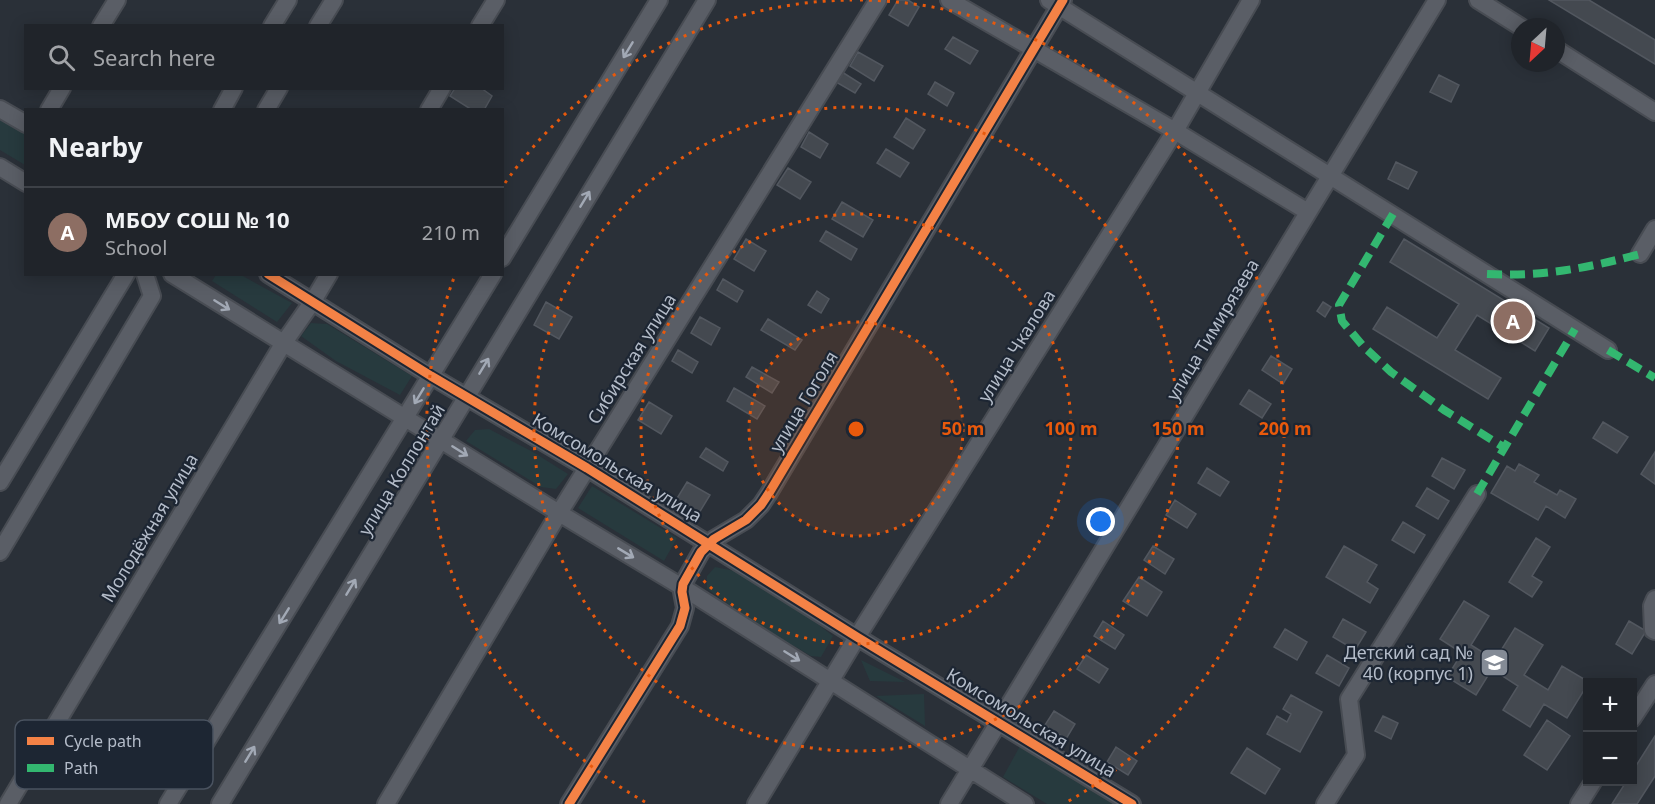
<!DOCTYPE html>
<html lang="en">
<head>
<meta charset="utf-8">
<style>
  :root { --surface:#20242a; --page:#282c32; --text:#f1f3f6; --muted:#a2a4a8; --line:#3d4147; --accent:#848b96 }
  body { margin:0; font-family:"Noto Sans",sans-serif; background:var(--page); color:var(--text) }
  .controls { position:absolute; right:18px; bottom:18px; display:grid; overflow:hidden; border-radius:0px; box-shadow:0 3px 15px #0003 }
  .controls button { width:54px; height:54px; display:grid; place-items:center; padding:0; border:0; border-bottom:2px solid var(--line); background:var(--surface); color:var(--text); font:30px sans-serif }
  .compass { position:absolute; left:1511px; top:18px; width:54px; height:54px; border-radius:50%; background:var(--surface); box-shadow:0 3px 15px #0003; rotate:206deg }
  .you { position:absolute; left:1101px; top:522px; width:21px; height:21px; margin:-15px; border:4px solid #fff; border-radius:50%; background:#1a73e8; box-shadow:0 0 0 9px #1a73e833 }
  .badge { display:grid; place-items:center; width:39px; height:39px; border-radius:50%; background:var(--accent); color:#fff; font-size:20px; font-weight:700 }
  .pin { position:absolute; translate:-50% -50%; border:3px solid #fff; box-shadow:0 2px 6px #0006 }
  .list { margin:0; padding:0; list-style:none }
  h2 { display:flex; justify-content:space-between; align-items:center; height:78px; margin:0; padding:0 24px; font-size:26px }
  h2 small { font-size:20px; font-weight:400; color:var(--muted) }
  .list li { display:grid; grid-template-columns:39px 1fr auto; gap:18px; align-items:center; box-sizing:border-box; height:90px; padding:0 24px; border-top:2px solid var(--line) }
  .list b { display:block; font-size:22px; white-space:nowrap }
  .list p { margin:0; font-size:20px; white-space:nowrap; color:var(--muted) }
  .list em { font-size:20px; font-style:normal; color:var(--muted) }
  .icon { flex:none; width:33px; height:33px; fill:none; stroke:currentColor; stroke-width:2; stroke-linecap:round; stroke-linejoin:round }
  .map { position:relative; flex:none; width:1655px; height:804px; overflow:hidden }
  .search { position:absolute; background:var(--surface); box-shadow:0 3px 15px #0003; left:24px; top:24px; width:480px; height:66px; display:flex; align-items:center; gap:15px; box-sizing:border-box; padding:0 21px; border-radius:0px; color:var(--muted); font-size:22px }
  .panel { position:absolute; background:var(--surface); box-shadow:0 3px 15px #0003; left:24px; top:108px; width:480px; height:168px; border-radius:0px }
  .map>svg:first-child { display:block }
</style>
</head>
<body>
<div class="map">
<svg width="1655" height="804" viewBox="0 0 1655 804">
  <rect width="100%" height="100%" fill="#2a3038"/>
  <path fill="#273a3e" d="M0 117 25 133V165L0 150Z
    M216 275H241L292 303 277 322 212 281Z
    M311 323 327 324 412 376 400 395 336 361 301 336Z
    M489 429 533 452 568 474 556 489 541 487 466 441 475 430Z
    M592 486 677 538 664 561 578 508Z
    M715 567 735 571 809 617 833 636 821 657 811 656 758 625 707 589V576Z
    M861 660 905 682 870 681Z
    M924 694 925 726 876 696Z
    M1020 746 1115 804H1047L1003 777Z"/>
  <path fill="#444950" stroke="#52575f" stroke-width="1.5" d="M898 0H908L919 7 908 26 889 15Z
    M1549 0H1589L1655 40V64Z
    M953 37 978 51 970 64 945 49Z
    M858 52 883 66 874 81 850 66Z
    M842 72 861 84 855 93 836 82Z
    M1439 75 1459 85 1451 102 1430 92Z
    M935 82 954 93 947 106 928 94Z
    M455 88H481L492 96 484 110H472L450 96Z
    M906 118 925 130 913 149 894 137Z
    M809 132 828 144 820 158 801 147Z
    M886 149 909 163 900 177 877 163Z
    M1396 162 1417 172 1408 189 1388 179Z
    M788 168 811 182 800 199 777 185Z
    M842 202 873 220 863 237 832 219Z
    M826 231 857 249 851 260 820 241Z
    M746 239 766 251 754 271 734 259Z
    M1404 239 1549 328 1535 351 1477 315 1455 350 1501 378 1488 399 1373 329 1387 307 1437 338 1459 304 1390 262Z
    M723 279 743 291 737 302 717 290Z
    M817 291 829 299 821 313 808 305Z
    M546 302 572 317 559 339 534 325Z
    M1323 302 1331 307 1325 317 1317 311Z
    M700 317 720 328 711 345 691 333Z
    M768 319 802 340 795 350 761 330Z
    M678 350 698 362 692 373 672 361Z
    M1271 356 1292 369 1283 384 1262 370Z
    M752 367 779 382 772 393 746 377Z
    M734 388 765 406 757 419 727 401Z
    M1249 390 1271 404 1262 418 1240 404Z
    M649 402 672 416 661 434 638 420Z
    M1603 422 1628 437 1617 453 1593 438Z
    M706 448 728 462 723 471 700 457Z
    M1655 452V484L1641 474Z
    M1442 458 1465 470 1454 489 1432 476Z
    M1519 464 1539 475 1534 482 1557 495 1560 490 1576 499 1565 518 1546 506 1538 520 1491 493 1507 466 1515 471Z
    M1207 468 1229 482 1220 496 1198 483Z
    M687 482 710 495 699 513 676 500Z
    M1427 488 1449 501 1438 519 1416 506Z
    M1175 500 1196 514 1187 528 1166 515Z
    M1403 522 1425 535 1414 553 1392 540Z
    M1536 538 1550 547 1532 576 1542 582 1532 597 1509 582Z
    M1153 546 1174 559 1165 574 1144 560Z
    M1344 546 1377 565 1367 582 1378 589 1370 603 1326 577Z
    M1139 577 1162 592 1147 616 1123 601Z
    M1464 601 1489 616 1471 645 1495 660 1515 628 1543 645 1524 675 1548 690 1562 666 1589 682 1567 718 1544 704 1530 727 1503 710 1518 686 1492 669 1476 695 1447 677 1462 653 1440 639Z
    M1343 619 1366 632 1355 650 1333 637Z
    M1103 621 1124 635 1115 649 1094 636Z
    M1629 621 1646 631 1632 654 1616 644Z
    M1285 629 1307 642 1297 660 1274 647Z
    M1086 655 1108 669 1099 683 1077 669Z
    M1327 655 1349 668 1339 686 1316 673Z
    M1291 695 1322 712 1300 752 1267 734 1277 716 1287 722 1291 714 1283 709Z
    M1054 711 1075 724 1066 739 1045 725Z
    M1383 716 1398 723 1391 739 1375 731Z
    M1547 720 1570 736 1547 770 1524 755Z
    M1655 736V776L1637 804H1612L1626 782H1632V772Z
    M1116 747 1137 761 1128 775 1107 762Z
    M1247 748 1280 769 1265 794 1231 773Z"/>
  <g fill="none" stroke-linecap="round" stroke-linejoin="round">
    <defs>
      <path id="minor" d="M949 0 1175 131 1308 212
        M1049 0 1608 350
        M1478 0 1521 27
        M101 26 117 0
        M272 26 288 0
        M318 26 334 0
        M480 26 496 0
        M1556 49 1655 112
        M0 109 26 124
        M49 110 62 88
        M222 110 234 88
        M266 110 279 88
        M429 110 442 88
        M0 167 26 183
        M1640 254 1655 229
        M502 258 659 0
        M172 274 559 513 682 587 1025 804
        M268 274 431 376 587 468 857 637 1132 804
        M0 482 126 274
        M0 552 152 296 145 274
        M1655 599 1652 606 1653 630 1655 631
        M1632 719 1655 684
        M8 804 283 344 313 301 329 274
        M168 804 493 274
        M220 804 707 0
        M386 804 559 513 878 0
        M569 804 680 626 685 608 682 592 683 584 701 552 714 539 746 520 761 505 769 493 1063 0
        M756 804 857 637 1175 131 1251 0
        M949 804 1437 0
        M1325 804 1356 755 1349 699 1477 494
        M1579 804 1593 782"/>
    </defs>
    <use href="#minor" stroke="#484c53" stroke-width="20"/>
    <use href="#minor" stroke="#5a5e66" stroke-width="16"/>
    <path stroke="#33b770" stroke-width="8" stroke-dasharray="15 8" stroke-linecap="butt" d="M1393 214 1339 305 1342 321 1363 346 1391 372 1444 410 1505 448
      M1487 274C1541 277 1588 268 1640 254
      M1608 350 1655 378
      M1477 494 1575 329"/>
    <defs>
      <path id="cycleway" d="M268 274 431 376 587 468 857 637 1132 804
        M569 804 680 626 685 608 682 592 683 584 701 552 714 539 746 520 761 505 769 493 1063 0"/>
    </defs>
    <use href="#cycleway" stroke="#1d2633" stroke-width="13"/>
    <use href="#cycleway" stroke="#f48246" stroke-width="9"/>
  </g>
  <defs><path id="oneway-shaft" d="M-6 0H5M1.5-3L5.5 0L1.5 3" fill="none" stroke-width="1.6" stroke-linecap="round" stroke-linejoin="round" transform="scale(1.5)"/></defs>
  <g stroke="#a2a9b5">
    <use href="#oneway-shaft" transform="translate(628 50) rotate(121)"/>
    <use href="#oneway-shaft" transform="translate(585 199) rotate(-59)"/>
    <use href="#oneway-shaft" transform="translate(222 305) rotate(32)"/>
    <use href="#oneway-shaft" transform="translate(484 366) rotate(-59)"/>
    <use href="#oneway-shaft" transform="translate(419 396) rotate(121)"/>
    <use href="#oneway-shaft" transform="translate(460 451) rotate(32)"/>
    <use href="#oneway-shaft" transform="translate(626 553) rotate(31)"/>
    <use href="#oneway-shaft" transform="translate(351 587) rotate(-59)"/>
    <use href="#oneway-shaft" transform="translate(284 616) rotate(122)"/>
    <use href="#oneway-shaft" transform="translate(792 656) rotate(32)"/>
    <use href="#oneway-shaft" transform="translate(250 754) rotate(-59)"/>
  </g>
  <circle cx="856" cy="429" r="107" fill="#e8590c" fill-opacity=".12"/>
  <g fill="none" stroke="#e8590c" stroke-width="3" stroke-dasharray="3 6">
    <circle cx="856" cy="429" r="107"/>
    <circle cx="856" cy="429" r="215"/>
    <circle cx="856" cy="429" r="322"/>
    <path d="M645 802A429 429 0 0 1 455 275M505 183A429 429 0 0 1 852 0M860 0A429 429 0 0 1 1067 802"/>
  </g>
  <defs>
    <symbol id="school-square" viewBox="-11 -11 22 22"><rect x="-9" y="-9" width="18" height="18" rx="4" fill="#848b96" stroke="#1d2633"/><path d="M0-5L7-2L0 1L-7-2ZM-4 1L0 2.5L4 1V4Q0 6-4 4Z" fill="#fff"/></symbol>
  </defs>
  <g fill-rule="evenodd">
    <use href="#school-square" x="1478" y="646" width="33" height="33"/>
  </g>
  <g text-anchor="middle" stroke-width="4.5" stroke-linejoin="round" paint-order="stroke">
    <g font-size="18" fill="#b4bcc9" stroke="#1d2633">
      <text transform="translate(1213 330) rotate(-59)" y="6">улица Тимирязева</text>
      <text transform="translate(1017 346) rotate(-58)" y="6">улица Чкалова</text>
      <text transform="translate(632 359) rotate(-58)" y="6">Сибирская улица</text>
      <text transform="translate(804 402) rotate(-59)" y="6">улица Гоголя</text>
      <text transform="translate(617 468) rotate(31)" y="6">Комсомольская улица</text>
      <text transform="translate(402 470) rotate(-59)" y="6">улица Коллонтай</text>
      <text transform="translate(150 528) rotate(-59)" y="6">Молодёжная улица</text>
      <text transform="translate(1031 723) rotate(31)" y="6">Комсомольская улица</text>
    </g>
    <g font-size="18" fill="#b4bcc9" stroke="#1d2633" text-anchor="end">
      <text x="1473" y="659">Детский сад №<tspan x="1473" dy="21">40 (корпус 1)</tspan></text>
    </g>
  </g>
  <rect x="15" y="720" width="198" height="69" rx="9" fill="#1d2633" stroke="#4a5360" stroke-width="1.5"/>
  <rect x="27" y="737" width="27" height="8" fill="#f48246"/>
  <rect x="27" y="764" width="27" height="8" fill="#33b770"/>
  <g font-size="16" fill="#b4bcc9">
    <text x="64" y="747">Cycle path</text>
    <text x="64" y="774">Path</text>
  </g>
  <circle cx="856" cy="429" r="9" fill="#e8590c" stroke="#1d2633" stroke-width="3"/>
  <g font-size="18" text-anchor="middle" font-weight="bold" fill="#e8590c" stroke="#1d2633" stroke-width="4.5" stroke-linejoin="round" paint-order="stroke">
    <text x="963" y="435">50 m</text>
    <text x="1071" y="435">100 m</text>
    <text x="1178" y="435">150 m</text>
    <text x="1285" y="435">200 m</text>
  </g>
</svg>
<div class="controls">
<button>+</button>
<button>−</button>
</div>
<svg class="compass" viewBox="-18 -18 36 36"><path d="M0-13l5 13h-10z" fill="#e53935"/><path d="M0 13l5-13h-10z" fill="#a2a4a8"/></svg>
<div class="you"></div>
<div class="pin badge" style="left:1513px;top:321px;background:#8d6e63">A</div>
<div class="search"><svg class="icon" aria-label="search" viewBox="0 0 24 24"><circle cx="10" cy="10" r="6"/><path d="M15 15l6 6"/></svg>Search here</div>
<section class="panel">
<h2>Nearby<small></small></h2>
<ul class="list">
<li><span class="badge" style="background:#8d6e63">A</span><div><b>МБОУ СОШ № 10</b><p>School</p></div><em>210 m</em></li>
</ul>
</section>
</div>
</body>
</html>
